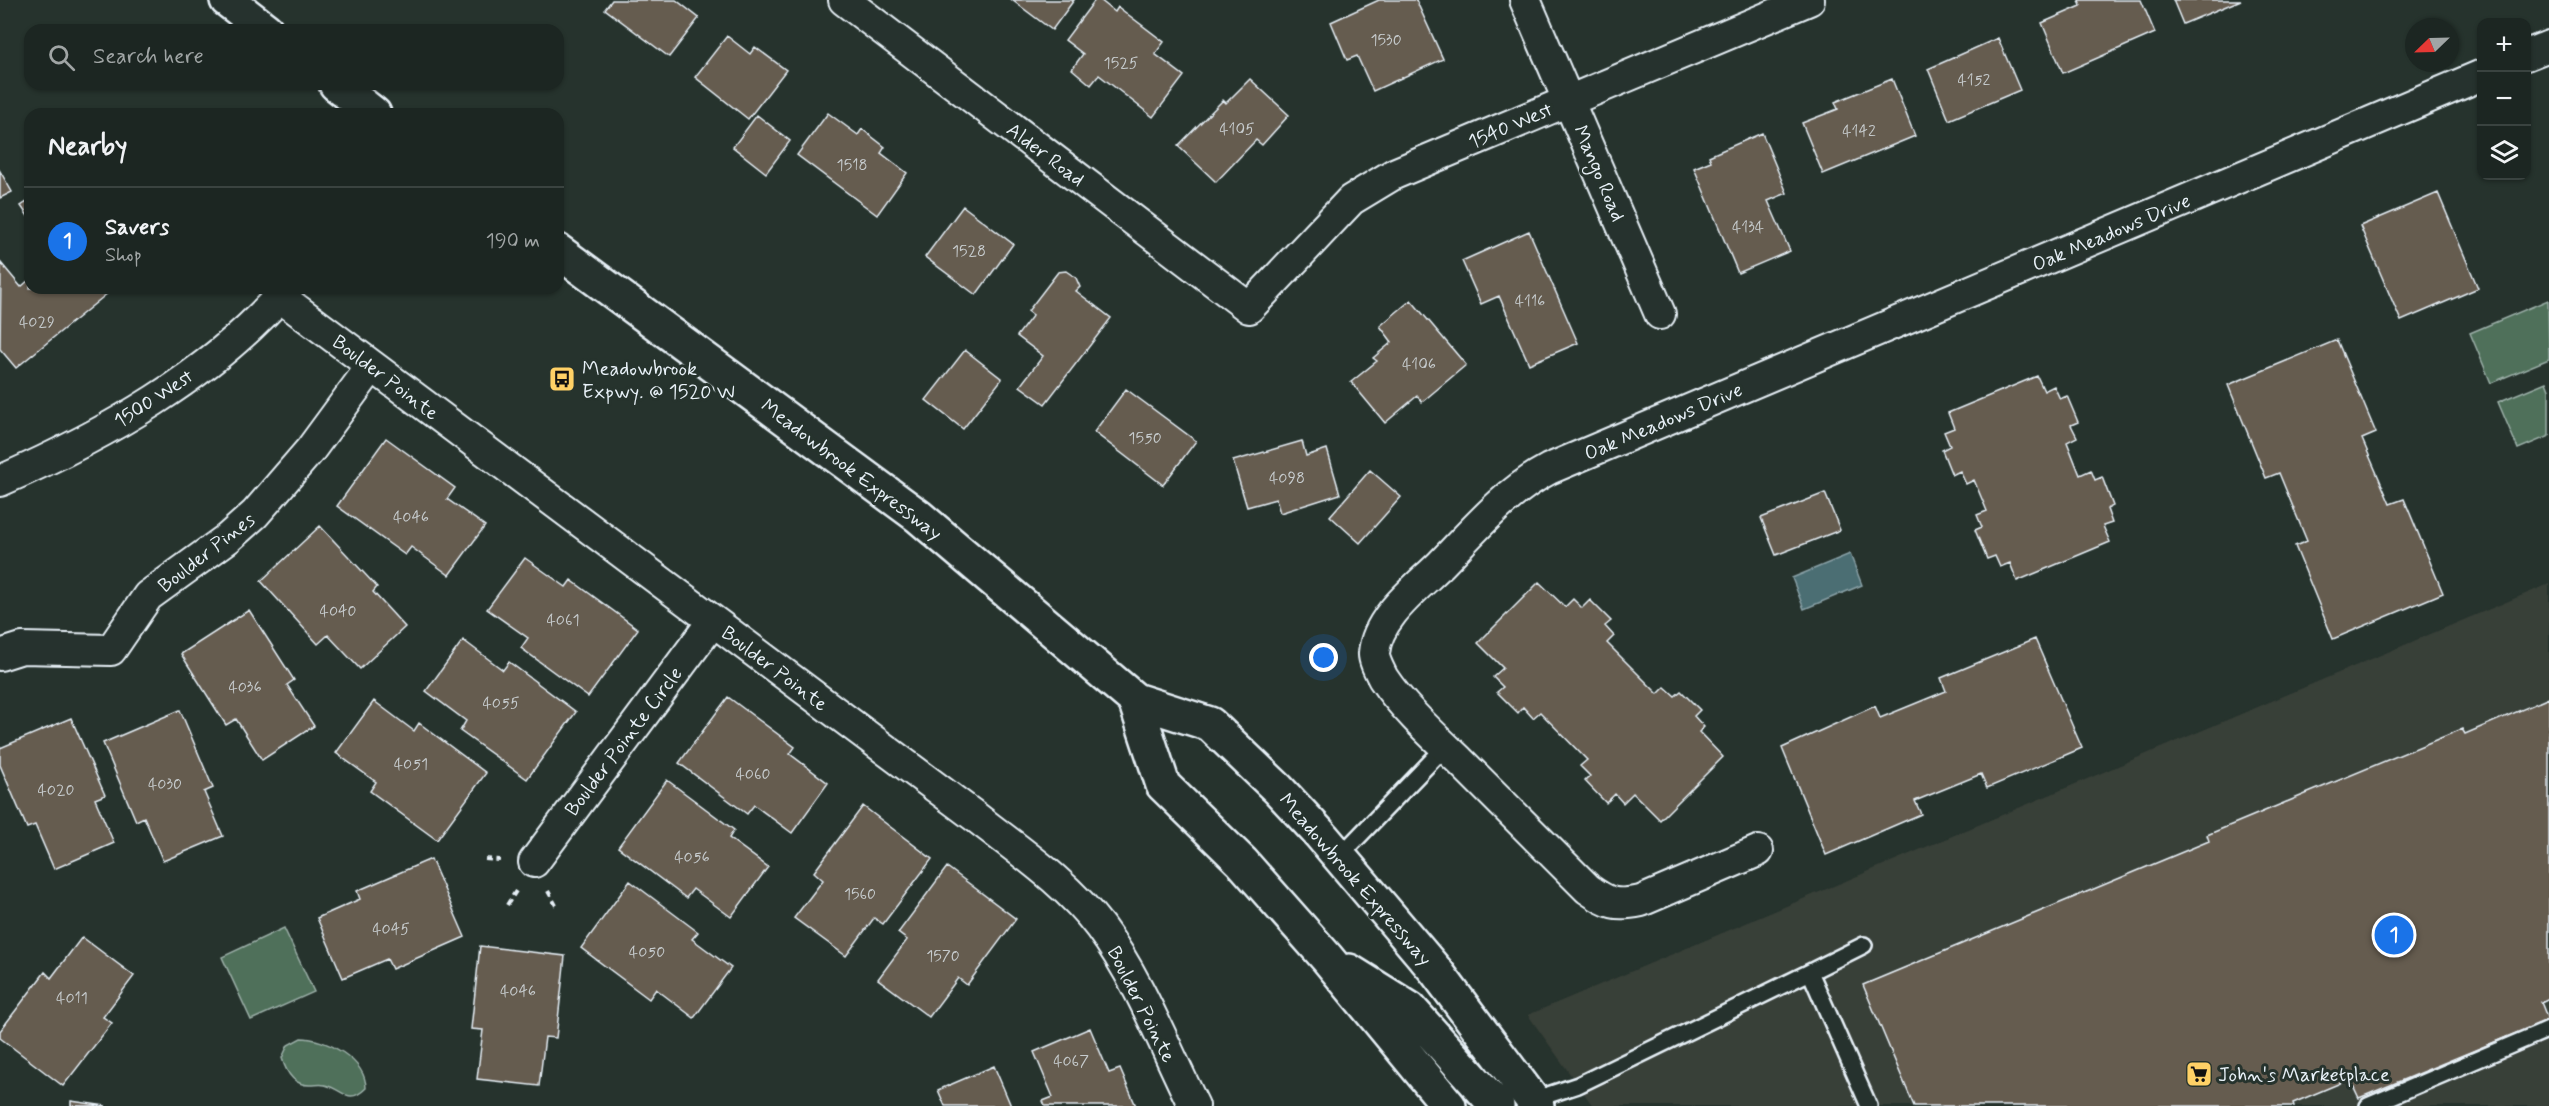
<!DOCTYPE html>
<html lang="en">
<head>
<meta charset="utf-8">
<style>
  :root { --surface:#1c2622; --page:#252e2a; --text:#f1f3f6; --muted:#a0a5a5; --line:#3a4340; --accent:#1a73e8 }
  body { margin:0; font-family:Mynerve,sans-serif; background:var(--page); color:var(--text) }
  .controls { position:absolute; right:18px; top:18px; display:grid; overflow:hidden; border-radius:12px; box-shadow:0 2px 4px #0004 }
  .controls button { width:54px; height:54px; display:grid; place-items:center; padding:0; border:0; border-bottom:2px solid var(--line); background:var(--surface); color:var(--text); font:30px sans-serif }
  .compass { position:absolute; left:2405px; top:18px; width:54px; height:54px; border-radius:50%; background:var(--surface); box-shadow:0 2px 4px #0004; rotate:247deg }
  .you { position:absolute; left:1324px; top:658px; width:21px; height:21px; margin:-15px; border:4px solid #fff; border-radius:50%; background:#1a73e8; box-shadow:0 0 0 9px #1a73e833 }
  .badge { display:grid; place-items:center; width:39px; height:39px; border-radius:50%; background:var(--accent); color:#fff; font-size:20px; font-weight:700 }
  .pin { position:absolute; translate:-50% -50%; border:3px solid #fff; box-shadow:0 2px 6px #0006 }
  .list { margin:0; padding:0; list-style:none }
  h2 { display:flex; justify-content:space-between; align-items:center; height:78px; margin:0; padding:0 24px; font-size:26px }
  h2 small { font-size:20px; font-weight:400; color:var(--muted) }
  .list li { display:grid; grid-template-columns:39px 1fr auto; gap:18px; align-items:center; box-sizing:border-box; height:108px; padding:0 24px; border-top:2px solid var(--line) }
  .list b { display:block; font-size:22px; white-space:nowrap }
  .list p { margin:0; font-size:20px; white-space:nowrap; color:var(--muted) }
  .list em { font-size:20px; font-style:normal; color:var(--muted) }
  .icon { flex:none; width:33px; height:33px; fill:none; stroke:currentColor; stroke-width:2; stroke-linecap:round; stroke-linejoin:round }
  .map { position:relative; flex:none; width:2549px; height:1106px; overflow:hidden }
  .search { position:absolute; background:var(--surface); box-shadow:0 2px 4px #0004; left:24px; top:24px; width:540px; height:66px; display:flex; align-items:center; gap:15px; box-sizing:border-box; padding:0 21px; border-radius:18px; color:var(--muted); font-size:22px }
  .panel { position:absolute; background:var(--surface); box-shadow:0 2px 4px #0004; left:24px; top:108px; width:540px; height:186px; border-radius:18px }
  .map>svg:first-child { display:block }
</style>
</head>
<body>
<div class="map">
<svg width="2549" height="1106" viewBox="0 0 2549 1106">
  <rect width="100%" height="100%" fill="#26332d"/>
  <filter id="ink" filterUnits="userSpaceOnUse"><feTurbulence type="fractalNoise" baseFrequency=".0167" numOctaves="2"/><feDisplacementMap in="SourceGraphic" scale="12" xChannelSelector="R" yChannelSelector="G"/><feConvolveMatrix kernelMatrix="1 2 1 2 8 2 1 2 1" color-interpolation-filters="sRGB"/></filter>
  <g filter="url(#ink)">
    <path fill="#393f38" d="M2549 584V1106H1593L1528 1015Z"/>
    <path fill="#50705a" stroke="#9cb0a9" stroke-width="1.5" d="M2548 300 2549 359 2491 383 2470 333Z
      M2546 382 2549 390V436L2518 449 2498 402Z
      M284 928 314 992 251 1020 222 957Z
      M301 1038C326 1038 366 1060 366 1088 348 1106 343 1089 325 1085 321 1084 316 1085 311 1085 294 1086 286 1072 282 1058L288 1045Z"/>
    <path fill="#4c6e73" stroke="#8aa2a8" stroke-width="1.5" d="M1850 554 1862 585 1804 609 1792 578Z"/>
    <path fill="#655b50" stroke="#e8f1f8" stroke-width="1.5" d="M612 0H676L699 18 669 57 605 9Z
      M1012 0H1074L1052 30Z
      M1095 0H1100L1115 12 1118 7 1164 42 1155 54 1184 76 1153 117 1099 75 1091 85 1072 69 1083 54 1065 40Z
      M1379 0H1416L1443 59 1373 91 1357 56 1347 60 1331 22Z
      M2079 0H2141L2155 33 2063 73 2042 23 2081 6Z
      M2173 0H2241L2183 24Z
      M727 36 750 54 755 47 786 70 748 119 695 77Z
      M1998 38 2020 90 1949 120 1928 69Z
      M1250 79 1289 115 1262 145 1256 140 1216 182 1178 146 1223 100 1226 103Z
      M1892 79 1915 136 1823 174 1802 123 1838 109 1835 102Z
      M828 113 858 135 862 129 885 147 881 153 907 173 877 215 797 155Z
      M757 115 790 141 766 173 733 147Z
      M1762 133 1787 193 1768 201 1790 251 1738 273 1694 168 1711 161 1709 156Z
      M0 171 12 192 0 198Z
      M2438 193 2478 288 2401 321 2360 226Z
      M30 200V219L21 206Z
      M963 206 1013 244 976 295 925 257Z
      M1529 231 1578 343 1529 364 1499 296 1481 304 1462 261Z
      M1 263 21 287 30 279V288H104L108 293 16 368 0 349Z
      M1066 271 1076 278 1080 287 1076 291 1111 318 1045 404 1020 386 1043 356 1017 336 1033 315 1028 311 1058 272Z
      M1411 300 1466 365 1422 402 1417 396 1385 423 1351 382 1377 361 1373 358 1392 342 1380 326Z
      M2337 340 2376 433 2362 439 2390 504 2404 499 2443 593 2333 639 2295 546 2307 541 2279 473 2266 478 2228 385Z
      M965 350 1002 379 963 429 926 400Z
      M2037 376 2044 391 2054 386 2060 399 2067 396 2078 422 2071 425 2077 437 2067 442 2080 475 2091 470 2095 480 2102 477 2113 506 2107 509 2112 523 2103 526 2110 542 2017 581 2010 563 2000 567 1995 556 1987 559 1975 530 1982 527 1977 515 1987 511 1974 480 1966 484 1960 471 1952 475 1942 450 1950 446 1944 432 1954 428 1948 413Z
      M1126 389 1196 441 1163 485 1094 432Z
      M386 438 455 488 447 499 485 526 449 575 411 547 405 555 337 506Z
      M1302 441 1306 456 1327 449 1340 494 1280 513 1276 499 1247 507 1233 461Z
      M1370 470 1401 497 1360 543 1330 516Z
      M1825 493 1840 530 1776 555 1761 518Z
      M320 526 377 587 373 592 405 627 360 669 328 635 318 644 261 581Z
      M525 558 566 587 571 580 638 629 588 697 521 648 528 638 487 609Z
      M1539 582 1565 607 1573 599 1582 608 1590 600 1611 621 1605 626 1614 636 1607 643 1658 694 1665 687 1675 696 1681 691 1700 710 1694 716 1704 727 1699 732 1723 757 1660 820 1633 793 1623 803 1615 794 1606 803 1585 781 1590 776 1580 766 1587 760 1540 712 1533 718 1523 707 1518 713 1497 692 1503 687 1493 677 1503 668 1478 643Z
      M249 610 294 680 287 685 314 726 262 760 236 719 226 725 181 654Z
      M2035 639 2082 748 1987 788 1981 774 1915 801 1921 814 1826 855 1782 748 1875 706 1880 718 1946 691 1941 678Z
      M463 640 503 670 509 662 576 712 527 779 460 731 466 721 426 691Z
      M728 697 795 747 790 754 828 783 792 833 754 805 747 814 679 763Z
      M2549 698V998L2541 1002 2548 1020 2359 1098 2350 1079 2293 1103 2294 1106H1914L1863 985 2209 841 2207 835 2462 729 2465 734Z
      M374 701 414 731 419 723 486 773 437 840 370 791 376 782 336 753Z
      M180 710 213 788 204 792 223 836 163 861 144 817 136 821 103 743Z
      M71 718 105 795 95 799 114 843 54 869 35 825 27 828 0 765V748Z
      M667 780 734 830 729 838 768 867 731 917 693 889 686 898 618 847Z
      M863 806 932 859 883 924 874 918 846 956 794 918 823 880 814 872Z
      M431 859 465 937 392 969 387 959 343 978 317 918 360 899 357 891Z
      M947 867 1016 919 967 985 958 978 929 1017 878 979 907 940 898 933Z
      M630 881 698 932 692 939 731 968 694 1018 656 989 649 999 581 948Z
      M82 937 134 976 103 1017 112 1023 63 1086 0 1038V1031L45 972 51 978Z
      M480 946 565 956 556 1038 545 1037 539 1086 477 1079 483 1030 471 1029Z
      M1090 1028 1109 1073 1120 1069 1136 1106H1045L1043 1101 1053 1097 1034 1052Z
      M994 1066 1011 1106H945L938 1090Z
      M71 1101 106 1106H71Z"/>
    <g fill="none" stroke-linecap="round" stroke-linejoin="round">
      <defs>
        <path id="lane" d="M1339 857 1445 747
          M1810 972 1864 945
          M1533 1100 1578 1085 1810 972 1869 1106
          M2368 1106 2549 1029"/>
        <path id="street" d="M844 0 1249 308 1351 200 1394 174 1809 0
          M1525 0 1660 314
          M2526 55 2549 46
          M280 297 977 818C1019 851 1067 883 1100 927 1140 981 1164 1046 1194 1106
          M0 481C103 436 213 375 287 288
          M0 655 22 648 111 650 148 596 228 538 255 514 311 449 372 366
          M1758 851 1641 901C1616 906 1609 904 1588 889 1545 846 1503 804 1460 761 1435 737 1402 707 1383 678 1380 672 1373 659 1374 653 1377 617 1417 588 1441 564 1474 530 1507 491 1549 469L2482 75
          M534 862 713 621"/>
        <path id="secondary" d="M227 0 266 30
          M336 84 374 114
          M558 251 918 516 1135 700 1210 724 1278 789 1320 834 1436 971 1537 1106
          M1135 700 1163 785 1242 862 1327 958 1449 1106
          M1349 971 1410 1009 1497 1106"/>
      </defs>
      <use href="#lane" stroke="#e8f1f8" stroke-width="20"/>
      <use href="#street" stroke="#e8f1f8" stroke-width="34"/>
      <use href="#secondary" stroke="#e8f1f8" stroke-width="38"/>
      <path stroke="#e8f1f8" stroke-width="4" stroke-dasharray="6 4.5" stroke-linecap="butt" d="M485 859 500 860
        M548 891 558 909
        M507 905 516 891"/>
      <use href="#lane" stroke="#26332d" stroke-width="15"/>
      <use href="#street" stroke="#26332d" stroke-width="30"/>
      <use href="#secondary" stroke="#26332d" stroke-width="33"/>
    </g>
  </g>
  <defs>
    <symbol id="bus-square" viewBox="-11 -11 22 22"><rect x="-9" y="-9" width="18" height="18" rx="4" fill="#ffd166" stroke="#26332d"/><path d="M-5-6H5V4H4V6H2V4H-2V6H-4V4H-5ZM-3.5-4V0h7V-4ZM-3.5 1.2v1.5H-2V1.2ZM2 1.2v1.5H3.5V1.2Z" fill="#111"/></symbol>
    <symbol id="supermarket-square" viewBox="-11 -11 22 22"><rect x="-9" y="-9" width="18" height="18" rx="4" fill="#ffd166" stroke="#26332d"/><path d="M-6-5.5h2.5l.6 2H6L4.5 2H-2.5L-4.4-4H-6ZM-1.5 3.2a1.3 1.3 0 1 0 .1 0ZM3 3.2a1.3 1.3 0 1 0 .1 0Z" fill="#111"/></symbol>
  </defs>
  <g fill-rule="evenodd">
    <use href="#bus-square" x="547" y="364" width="30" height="30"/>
    <use href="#supermarket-square" x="2184" y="1059" width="30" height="30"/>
  </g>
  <g text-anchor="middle" stroke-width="6" stroke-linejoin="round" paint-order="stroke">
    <g font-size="16" fill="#c7ccce">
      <text x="1386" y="45">1530</text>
      <text x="1121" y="68">1525</text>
      <text x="1974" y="85">4152</text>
      <text x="1237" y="134">4105</text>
      <text x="1859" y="136">4142</text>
      <text x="852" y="170">1518</text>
      <text x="1748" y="232">4134</text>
      <text x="969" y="256">1528</text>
      <text x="1530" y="306">4116</text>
      <text x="37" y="327">4029</text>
      <text x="1419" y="369">4106</text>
      <text x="1145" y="443">1550</text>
      <text x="1287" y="483">4098</text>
      <text x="411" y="522">4046</text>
      <text x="338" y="616">4040</text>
      <text x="563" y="625">4061</text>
      <text x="245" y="692">4036</text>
      <text x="501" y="708">4055</text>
      <text x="411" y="769">4051</text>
      <text x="753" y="779">4060</text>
      <text x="165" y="789">4030</text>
      <text x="56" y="795">4020</text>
      <text x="692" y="862">4056</text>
      <text x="860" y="899">1560</text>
      <text x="391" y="934">4045</text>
      <text x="647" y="957">4050</text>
      <text x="943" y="961">1570</text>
      <text x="518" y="996">4046</text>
      <text x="72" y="1003">4011</text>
      <text x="1071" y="1066">4067</text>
    </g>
    <g font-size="20" fill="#e8f1f8" stroke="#26332d">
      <text transform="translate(1510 125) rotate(-23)" y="7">1540 West</text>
      <text transform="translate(1046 154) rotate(37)" y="7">Alder Road</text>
      <text transform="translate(1600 173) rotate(67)" y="7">Mango Road</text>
      <text transform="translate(2111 232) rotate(-23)" y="7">Oak Meadows Drive</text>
      <text transform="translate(386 377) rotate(37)" y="7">Boulder Pointe</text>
      <text transform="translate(153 398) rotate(-33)" y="7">1500 West</text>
      <text transform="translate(1663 421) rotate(-23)" y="7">Oak Meadows Drive</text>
      <text transform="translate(852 469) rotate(37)" y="7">Meadowbrook Expressway</text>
      <text transform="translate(206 552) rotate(-38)" y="7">Boulder Pines</text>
      <text transform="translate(775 668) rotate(37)" y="7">Boulder Pointe</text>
      <text transform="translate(623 741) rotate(-53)" y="7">Boulder Pointe Circle</text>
      <text transform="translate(1356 879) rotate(49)" y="7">Meadowbrook Expressway</text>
      <text transform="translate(1142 1004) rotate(63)" y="7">Boulder Pointe</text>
    </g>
    <g font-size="20" fill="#e8f1f8" stroke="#26332d" text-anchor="start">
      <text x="582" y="375">Meadowbrook<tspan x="582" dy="23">Expwy. @ 1520 W</tspan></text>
      <text x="2218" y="1081">John's Marketplace</text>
    </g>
  </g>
</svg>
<div class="controls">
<button>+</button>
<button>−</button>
<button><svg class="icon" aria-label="layers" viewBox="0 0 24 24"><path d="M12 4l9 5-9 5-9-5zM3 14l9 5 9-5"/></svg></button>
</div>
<svg class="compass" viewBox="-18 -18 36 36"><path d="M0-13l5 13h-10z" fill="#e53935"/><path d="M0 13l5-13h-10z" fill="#a0a5a5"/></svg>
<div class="you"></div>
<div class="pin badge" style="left:2394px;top:935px">1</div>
<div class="search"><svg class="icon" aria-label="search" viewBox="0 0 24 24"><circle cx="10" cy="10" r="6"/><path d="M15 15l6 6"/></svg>Search here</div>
<section class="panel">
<h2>Nearby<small></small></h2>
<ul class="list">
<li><span class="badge">1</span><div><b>Savers</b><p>Shop</p></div><em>190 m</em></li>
</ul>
</section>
</div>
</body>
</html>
